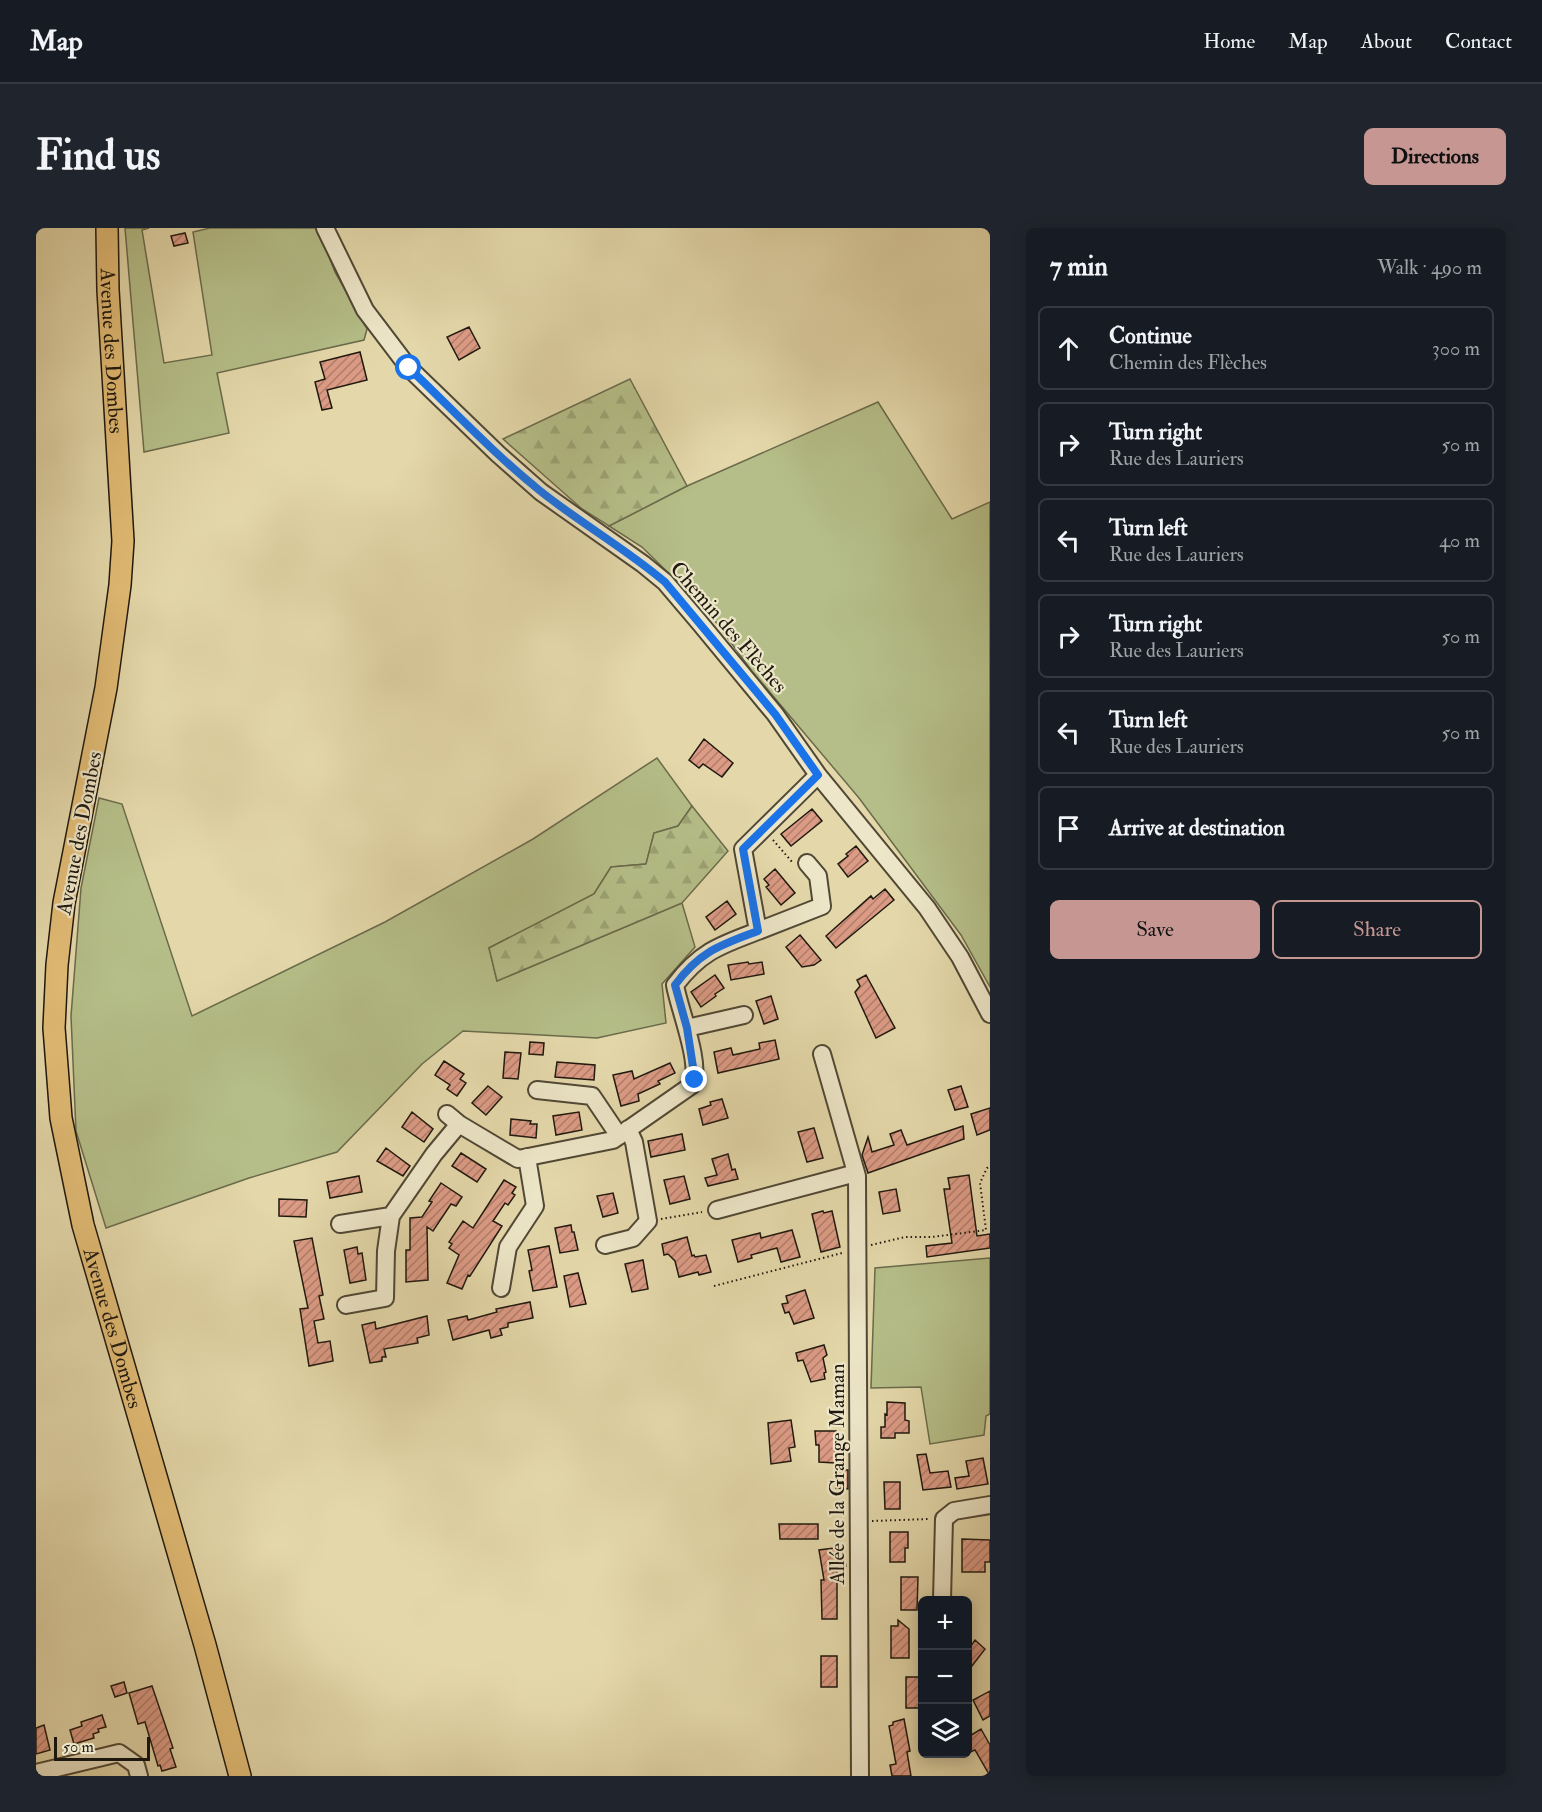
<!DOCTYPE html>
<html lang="en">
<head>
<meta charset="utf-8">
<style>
  :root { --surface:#171b24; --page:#20242c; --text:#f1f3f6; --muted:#9ea1a6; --line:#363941; --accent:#c59692 }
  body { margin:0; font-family:"IM FELL Double Pica",serif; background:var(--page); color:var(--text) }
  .controls { position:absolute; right:18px; bottom:18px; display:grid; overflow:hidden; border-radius:9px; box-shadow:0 3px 15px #0003 }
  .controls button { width:54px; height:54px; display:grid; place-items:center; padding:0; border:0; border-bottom:2px solid var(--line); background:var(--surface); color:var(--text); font:30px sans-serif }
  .scale { position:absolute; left:18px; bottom:15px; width:96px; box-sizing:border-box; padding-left:6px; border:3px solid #1f180e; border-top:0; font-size:16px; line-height:21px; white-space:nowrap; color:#1f180e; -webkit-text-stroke:4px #ede6c8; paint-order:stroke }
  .stop { position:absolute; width:18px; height:18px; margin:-14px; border:4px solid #1a73e8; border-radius:50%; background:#fff }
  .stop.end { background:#1a73e8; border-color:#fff; box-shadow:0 2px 6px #0008 }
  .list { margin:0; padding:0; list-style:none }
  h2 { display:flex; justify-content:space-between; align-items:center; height:78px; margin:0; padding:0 24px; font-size:26px }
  h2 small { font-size:20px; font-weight:400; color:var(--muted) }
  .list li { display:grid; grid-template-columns:39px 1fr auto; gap:18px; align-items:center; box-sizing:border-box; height:84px; margin:0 12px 12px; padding:0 12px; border:2px solid var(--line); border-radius:9px }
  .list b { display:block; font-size:22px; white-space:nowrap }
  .list p { margin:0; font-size:20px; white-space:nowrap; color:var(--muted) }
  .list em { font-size:20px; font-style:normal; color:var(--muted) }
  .actions { display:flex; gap:12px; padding:18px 24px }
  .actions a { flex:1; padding:14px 0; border:2px solid var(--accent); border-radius:9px; text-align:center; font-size:21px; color:var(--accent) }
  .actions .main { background:var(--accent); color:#111 }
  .icon { flex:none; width:33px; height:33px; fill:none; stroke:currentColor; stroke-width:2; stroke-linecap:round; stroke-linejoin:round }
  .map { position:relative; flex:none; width:954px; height:1548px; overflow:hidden; border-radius:9px }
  header { display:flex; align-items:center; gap:36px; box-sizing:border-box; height:84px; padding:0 30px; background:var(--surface); border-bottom:2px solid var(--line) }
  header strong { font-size:28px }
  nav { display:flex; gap:33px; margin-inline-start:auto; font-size:21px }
  .intro { display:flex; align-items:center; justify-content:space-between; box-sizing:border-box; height:144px; padding:0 36px }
  h1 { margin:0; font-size:42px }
  .button { padding:15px 27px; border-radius:9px; background:var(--accent); color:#111; font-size:21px; font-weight:700 }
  main { display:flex; gap:36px; padding:0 36px }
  aside { flex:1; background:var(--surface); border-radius:9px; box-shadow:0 3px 15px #0003 }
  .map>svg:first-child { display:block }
</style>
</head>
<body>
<header>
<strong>Map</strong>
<nav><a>Home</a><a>Map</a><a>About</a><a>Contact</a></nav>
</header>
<div class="intro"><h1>Find us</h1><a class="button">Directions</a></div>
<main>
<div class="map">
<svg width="954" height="1548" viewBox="0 0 954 1548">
  <defs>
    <pattern id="forest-firs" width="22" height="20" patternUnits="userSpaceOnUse" patternTransform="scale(1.5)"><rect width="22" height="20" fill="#b5be88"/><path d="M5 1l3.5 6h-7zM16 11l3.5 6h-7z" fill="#9ba374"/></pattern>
    <pattern id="building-hatch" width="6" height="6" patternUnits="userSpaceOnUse" patternTransform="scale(1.5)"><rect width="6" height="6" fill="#dc9b85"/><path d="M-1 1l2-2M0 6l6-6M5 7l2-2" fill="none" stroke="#b27d6b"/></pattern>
  </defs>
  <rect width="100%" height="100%" fill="#e4d8aa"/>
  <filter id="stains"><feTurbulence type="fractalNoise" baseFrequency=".00333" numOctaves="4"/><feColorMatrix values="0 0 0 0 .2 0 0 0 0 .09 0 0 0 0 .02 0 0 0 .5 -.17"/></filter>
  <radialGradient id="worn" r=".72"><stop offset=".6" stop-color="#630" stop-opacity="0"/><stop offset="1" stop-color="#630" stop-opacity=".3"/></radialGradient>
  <path fill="#b5be88" stroke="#6a6b4b" stroke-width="1.5" d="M89 0H113L106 2 128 135 176 127 157 4 174 0H282L299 44 331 101 328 112 181 145 193 205 108 224Z
    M842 174 916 291 954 274V759L925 707 823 570 715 442 674 386 606 319 573 298 651 258Z
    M621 530 656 578 642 598 618 605 610 636 575 639 558 666 453 720 461 753 646 675 659 719 626 756 630 795 561 810 427 803 386 836 301 924 213 950 70 1000 40 903 35 788 45 660 63 570 86 576 156 788 349 694 497 611Z
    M954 1030V1186L950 1188 948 1207 894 1216 885 1159 835 1160 839 1040Z"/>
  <path fill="url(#forest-firs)" stroke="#6a6b4b" stroke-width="1.5" d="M594 151 651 258 573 298 546 281 467 211Z
    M656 578 692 623 646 675 461 753 453 720 558 666 575 639 610 636 618 605 642 598Z"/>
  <path fill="url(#building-hatch)" stroke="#1f180e" stroke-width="1.5" d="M149 5 152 15 138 18 135 8Z
    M433 99 444 120 423 132 411 109Z
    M324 124 331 152 291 162 296 180 286 182 279 154 289 151 284 134Z
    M668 511 697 535 686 549 667 536 663 540 653 532Z
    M776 581 786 593 755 618 745 606Z
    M820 618 832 633 812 649 802 636 812 628 810 626Z
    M739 641 759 665 745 677 730 659 733 657 728 651Z
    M849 661 858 672 800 720 790 708 835 668 837 671Z
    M691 673 700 686 679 702 670 689Z
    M764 707 785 732 778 737 766 739 750 719Z
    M712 734 713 736 726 734 728 746 695 752 692 737Z
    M679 747 688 760 679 766 680 768 665 779 655 764Z
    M830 747 859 800 840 810 819 764 824 758 821 752Z
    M735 768 742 791 728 796 720 773Z
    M739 812 743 831 682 845 678 824 695 820 697 827 724 821 723 815Z
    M494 814 508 815 507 827 493 826Z
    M469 824 485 825 482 851 467 850Z
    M408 833 428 846 424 851 430 855 421 868 411 861 414 857 399 847Z
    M521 834 559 837 558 852 519 849Z
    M634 835 639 845 622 853 624 856 602 866 603 873 585 878 577 847 596 843 598 851Z
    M452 858 466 869 450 887 436 875Z
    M925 858 932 879 919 882 912 862Z
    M686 871 692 890 667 897 663 881 675 877 674 874Z
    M954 880V902L941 907 935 886Z
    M376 884 397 901 388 914 366 899Z
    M543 884 546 902 520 907 517 888Z
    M475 891 495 893 494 896H501L500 910 474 907Z
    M927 898 928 911 832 945 826 927 832 909 836 924 858 917 854 906 865 902 871 917Z
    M778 900 787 930 771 934 762 904Z
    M646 906 649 922 615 929 612 913Z
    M350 920 374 938 367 948 341 933Z
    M425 925 450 941 441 954 416 938Z
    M692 926 696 942 699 941 702 951 672 958 669 950 681 947 676 931Z
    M933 947 941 1008 954 1006V1020L891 1029 890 1018 916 1015 908 961H914L912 950Z
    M323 948 326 964 294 970 291 954Z
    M648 948 654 971 634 976 628 952Z
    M468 952 480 959 476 965 479 967 472 977 469 975 457 993 466 998 434 1048 432 1047 426 1061 411 1055 423 1027 413 1020 416 1016 413 1014 427 993 437 1000Z
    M405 955 426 969 420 978 415 976 397 1003 391 999 392 1052 370 1054V1022H374V990L386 989 396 974 393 973Z
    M860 961 864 983 847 986 843 964Z
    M577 965 582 985 567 989 561 968Z
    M243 971 271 972 270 989 243 988Z
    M787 983 788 985 796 983 804 1019 785 1024 776 986Z
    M535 997 536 1004H538L542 1022 524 1025 519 1000Z
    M756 1002 764 1029 745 1034 741 1020 715 1027 716 1030 702 1034 696 1012 724 1005 725 1010Z
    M651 1009 656 1028 658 1027 659 1029 670 1027 675 1044 663 1047 662 1044 643 1049 639 1033 632 1026 628 1027 626 1016Z
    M276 1010 287 1067 283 1068 288 1091 278 1093 282 1115 294 1113 297 1133 273 1138 264 1081 272 1080 258 1013Z
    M513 1018 521 1059 497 1063 493 1043 496 1042 492 1022Z
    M321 1019 322 1026 326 1025 330 1052 314 1055 308 1022Z
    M607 1032 612 1061 596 1064 589 1036Z
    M542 1045 550 1076 534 1079 528 1048Z
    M769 1062 778 1090 758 1096 753 1084 749 1085 746 1076 752 1075 750 1068Z
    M494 1074 497 1090 472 1095V1099L464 1101 466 1107 455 1110 453 1102 417 1112 412 1092 431 1088 432 1092 443 1089 461 1084 460 1081Z
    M391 1088 393 1107 381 1110 382 1115 348 1121 350 1129H346V1133L334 1135 326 1097 339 1094 340 1101Z
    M788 1117 791 1127 787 1130 790 1144 788 1145 789 1151 775 1154 767 1132 762 1133 760 1125Z
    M851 1174 869 1175V1192L873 1193V1205H859V1210H845V1199H849V1186L851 1187Z
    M755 1192 759 1219 753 1220 755 1233 735 1236 732 1195Z
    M779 1203H800L799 1235 783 1234V1217H780Z
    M890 1226 894 1245 912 1243 915 1259 887 1262 881 1227Z
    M947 1230 952 1256 921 1261 919 1250 933 1248 930 1233Z
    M800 1242H812V1261L800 1260Z
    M848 1254H864V1281H849Z
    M743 1296H782V1311H744Z
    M854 1304H872V1320H869V1334H854Z
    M926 1311 954 1312V1334H949V1344H926Z
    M806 1319 810 1338 801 1339V1391H786L785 1352H788L783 1322Z
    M865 1349H882L881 1382H865Z
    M862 1392 873 1401V1430H855V1398H862Z
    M939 1412 949 1421 932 1443V1422Z
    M785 1428H801V1459H785Z
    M870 1449H886V1480H870Z
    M88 1454 91 1465 79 1469 75 1458Z
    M116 1458 137 1520 134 1521 140 1539 126 1543 124 1537 122 1538 109 1494 102 1496 93 1465Z
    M954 1463V1488L947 1492 937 1472Z
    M66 1487 70 1499 62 1501 63 1504 57 1506 58 1510 38 1516 34 1502 46 1498 45 1494Z
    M868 1491 874 1523 871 1524 875 1548H856L854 1537 860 1536 853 1498 857 1497V1494Z
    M8 1497 14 1522 0 1526V1500Z
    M945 1501 954 1517V1548L939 1522 934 1524 932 1519V1509Z"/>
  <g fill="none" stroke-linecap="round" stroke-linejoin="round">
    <defs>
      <path id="minor" d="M289 0 329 82 373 140 462 226 505 264 607 336 629 354 663 394 739 486 782 547 891 680 924 729 954 786
        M722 703 786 678 782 648 771 635
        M651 800 708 787
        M786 826 821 948 824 1548
        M501 862 556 868 583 908
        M411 886 423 896 482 931 577 912 656 857C666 836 643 781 639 757 665 723 685 717 722 703L707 621 782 547
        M681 982 820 945
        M304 996 355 988
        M569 1017 597 1010 612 993 598 914 592 901
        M465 1060 472 1019 499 978 491 929
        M310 1077 349 1070 350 1023 355 988 398 926 423 896
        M906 1372 908 1291 918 1283 954 1277
        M0 1545 83 1525 100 1537 103 1548"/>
      <g id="major">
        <path id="s1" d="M71 0 72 62 87 313 84 357 70 460 28 675 21 737 18 800 25 890 47 997 169 1417 204 1548"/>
      </g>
    </defs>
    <use href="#minor" stroke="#504835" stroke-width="20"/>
    <use href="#major" stroke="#1f180e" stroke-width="24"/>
    <path stroke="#1f180e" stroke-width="2" stroke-dasharray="1.5 3" stroke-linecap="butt" d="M737 612 757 635
      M625 991 666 984
      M835 1017 869 1009H896L950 1002 944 955 951 940 954 939
      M678 1058 806 1025
      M836 1293 893 1291"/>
    <use href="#minor" stroke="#ede6c8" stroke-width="16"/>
    <use href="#major" stroke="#e2bc75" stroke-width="21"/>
  </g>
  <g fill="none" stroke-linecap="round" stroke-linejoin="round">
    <path stroke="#1a73e8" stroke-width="8" d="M373 140C416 181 457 225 503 262 544 295 589 320 629 354L739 486 782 547 707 621 722 703C685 717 664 723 639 757L651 800 659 852"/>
  </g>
  <g text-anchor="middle" stroke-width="4.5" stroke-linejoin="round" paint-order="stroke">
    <g font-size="21" fill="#1f180e" stroke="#ede6c8">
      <text dy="7" stroke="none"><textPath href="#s1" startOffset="123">Avenue des Dombes</textPath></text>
      <text transform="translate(693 399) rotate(49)" y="7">Chemin des Flèches</text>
      <text transform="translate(43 605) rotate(-79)" y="7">Avenue des Dombes</text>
      <text dy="7" stroke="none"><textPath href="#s1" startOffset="1113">Avenue des Dombes</textPath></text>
      <text transform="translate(801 1246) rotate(-90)" y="7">Allée de la Grange Maman</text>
    </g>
  </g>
  <rect width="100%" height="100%" filter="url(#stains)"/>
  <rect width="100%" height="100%" fill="url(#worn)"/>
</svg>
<div class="controls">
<button>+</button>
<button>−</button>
<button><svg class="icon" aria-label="layers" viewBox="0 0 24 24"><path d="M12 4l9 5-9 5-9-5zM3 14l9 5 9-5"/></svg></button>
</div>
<div class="scale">50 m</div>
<div class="stop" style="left:373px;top:140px"></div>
<div class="stop end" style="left:659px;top:852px"></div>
</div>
<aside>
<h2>7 min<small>Walk · 490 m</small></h2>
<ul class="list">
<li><svg class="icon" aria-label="ahead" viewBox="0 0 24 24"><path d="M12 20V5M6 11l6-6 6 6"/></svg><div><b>Continue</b><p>Chemin des Flèches</p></div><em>300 m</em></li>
<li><svg class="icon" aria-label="right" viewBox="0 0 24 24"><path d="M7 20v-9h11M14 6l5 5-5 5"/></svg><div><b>Turn right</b><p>Rue des Lauriers</p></div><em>50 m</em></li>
<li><svg class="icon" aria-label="left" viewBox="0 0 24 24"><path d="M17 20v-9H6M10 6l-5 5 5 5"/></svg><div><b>Turn left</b><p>Rue des Lauriers</p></div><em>40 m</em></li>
<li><svg class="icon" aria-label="right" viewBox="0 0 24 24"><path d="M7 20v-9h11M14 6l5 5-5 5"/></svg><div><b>Turn right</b><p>Rue des Lauriers</p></div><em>50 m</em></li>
<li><svg class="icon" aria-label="left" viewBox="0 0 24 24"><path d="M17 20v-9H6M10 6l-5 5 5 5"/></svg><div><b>Turn left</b><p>Rue des Lauriers</p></div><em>50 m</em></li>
<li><svg class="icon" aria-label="arrive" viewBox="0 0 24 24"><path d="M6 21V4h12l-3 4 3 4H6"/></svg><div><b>Arrive at destination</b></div></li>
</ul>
<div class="actions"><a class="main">Save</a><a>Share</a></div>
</aside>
</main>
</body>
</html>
